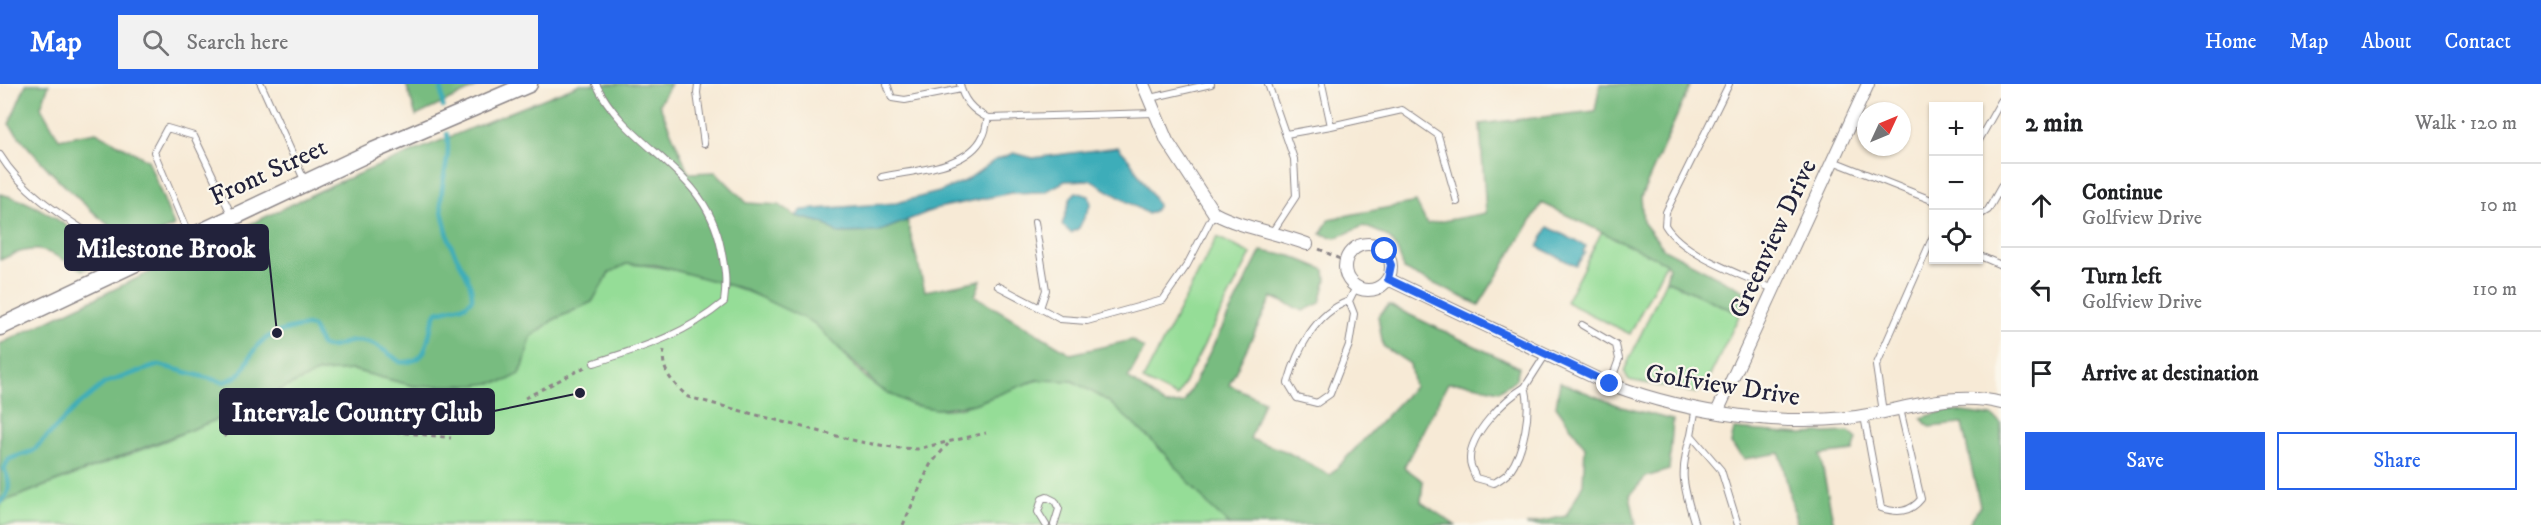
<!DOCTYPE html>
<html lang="en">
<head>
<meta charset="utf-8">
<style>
  :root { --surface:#fff; --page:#f2f2f2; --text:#202124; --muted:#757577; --line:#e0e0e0; --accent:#2563eb }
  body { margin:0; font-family:"IM FELL DW Pica",serif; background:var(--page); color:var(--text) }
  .controls { position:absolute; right:18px; top:18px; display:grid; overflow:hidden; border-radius:0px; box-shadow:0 2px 4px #0004 }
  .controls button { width:54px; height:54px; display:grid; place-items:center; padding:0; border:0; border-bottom:2px solid var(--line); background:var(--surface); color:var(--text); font:30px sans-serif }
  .compass { position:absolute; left:1857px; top:18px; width:54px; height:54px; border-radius:50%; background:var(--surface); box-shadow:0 2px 4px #0004; rotate:46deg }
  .stop { position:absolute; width:18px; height:18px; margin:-14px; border:4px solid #2563eb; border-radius:50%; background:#fff }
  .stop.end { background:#2563eb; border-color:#fff; box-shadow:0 2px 6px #0008 }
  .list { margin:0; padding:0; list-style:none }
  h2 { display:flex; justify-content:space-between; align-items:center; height:78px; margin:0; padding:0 24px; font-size:26px }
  h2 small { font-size:20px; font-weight:400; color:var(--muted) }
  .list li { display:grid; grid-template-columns:39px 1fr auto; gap:18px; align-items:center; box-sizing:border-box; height:84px; padding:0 24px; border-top:2px solid var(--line) }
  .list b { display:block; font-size:22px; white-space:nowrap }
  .list p { margin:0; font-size:20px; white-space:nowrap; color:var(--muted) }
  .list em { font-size:20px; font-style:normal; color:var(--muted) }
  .actions { display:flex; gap:12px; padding:18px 24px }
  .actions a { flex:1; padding:14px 0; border:2px solid var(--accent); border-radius:0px; text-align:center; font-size:21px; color:var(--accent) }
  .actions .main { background:var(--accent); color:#fff }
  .icon { flex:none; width:33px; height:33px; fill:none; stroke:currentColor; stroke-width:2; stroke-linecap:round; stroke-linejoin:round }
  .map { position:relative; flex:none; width:2001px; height:441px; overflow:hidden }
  header { display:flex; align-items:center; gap:36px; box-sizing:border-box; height:84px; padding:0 30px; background:var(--accent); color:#fff }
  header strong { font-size:28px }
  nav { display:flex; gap:33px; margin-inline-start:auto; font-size:21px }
  .search { width:420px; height:54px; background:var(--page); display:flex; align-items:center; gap:15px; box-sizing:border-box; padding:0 21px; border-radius:0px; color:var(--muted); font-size:22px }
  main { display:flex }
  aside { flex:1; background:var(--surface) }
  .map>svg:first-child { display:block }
</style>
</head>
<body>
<header>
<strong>Map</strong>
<div class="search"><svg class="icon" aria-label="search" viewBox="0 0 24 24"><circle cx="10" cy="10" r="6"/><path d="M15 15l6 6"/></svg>Search here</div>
<nav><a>Home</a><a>Map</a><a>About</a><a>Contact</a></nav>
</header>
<main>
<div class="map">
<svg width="2001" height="441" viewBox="0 0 2001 441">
  <rect width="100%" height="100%" fill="#fbf7ec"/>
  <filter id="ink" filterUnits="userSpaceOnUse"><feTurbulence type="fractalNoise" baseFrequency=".0167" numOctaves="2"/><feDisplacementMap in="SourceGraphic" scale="12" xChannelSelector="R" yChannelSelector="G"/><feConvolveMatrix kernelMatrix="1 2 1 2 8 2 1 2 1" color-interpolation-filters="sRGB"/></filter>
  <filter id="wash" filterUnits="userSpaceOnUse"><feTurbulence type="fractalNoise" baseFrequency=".008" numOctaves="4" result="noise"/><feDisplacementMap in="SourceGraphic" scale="24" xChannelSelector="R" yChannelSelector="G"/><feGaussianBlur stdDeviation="1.35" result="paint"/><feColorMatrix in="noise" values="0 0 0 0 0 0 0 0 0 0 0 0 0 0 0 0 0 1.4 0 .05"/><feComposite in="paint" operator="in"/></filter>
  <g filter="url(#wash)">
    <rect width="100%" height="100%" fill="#f7ead6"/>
    <path fill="#95dd97" stroke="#5c8069" stroke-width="1.5" d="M1602 147 1666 179 1630 250 1566 218Z
      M1217 153 1251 170 1177 313 1143 296Z
      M626 180C680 182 734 200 782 223 793 228 806 233 815 240 838 258 854 288 879 304 890 311 921 321 934 324 979 334 1026 281 1074 298 1134 320 1183 398 1230 441H0V419L167 356 319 288 353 286 414 302 523 283 531 253 553 236 592 218 609 189Z
      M1666 196 1740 230 1707 298 1696 309 1629 296 1624 287Z"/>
    <path fill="#78bc80" stroke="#4d6f5e" stroke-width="1.5" d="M26 0H49L41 23 59 55 96 48 148 76 174 142 133 161C87 125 45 86 9 40Z
      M406 0H483L416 32Z
      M580 0H671L659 20 689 89 716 88 747 119 779 121 796 132 823 139 838 149 878 148 907 136 925 207 981 196 975 212 1071 270 1132 256 1144 265 1128 294 1166 321 1184 319 1261 167 1291 172 1325 186 1326 196 1320 219 1303 227 1272 213 1229 301 1264 317 1250 355 1285 367 1330 391 1414 303 1410 280 1383 262 1378 232 1389 221 1519 283 1516 295 1499 307 1465 299H1448L1404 383 1423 397 1421 418 1455 441H1230L1210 423 1159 363 1108 317 1073 297 1036 296 974 320 936 325 912 321 879 304 814 239 743 205 656 181 626 180 609 189 592 218 553 236 531 253 523 283 518 291 506 297 475 301 414 302 353 286 319 288 216 336 0 419V260L334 100Z
      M1600 0H1691L1641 113 1643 138 1664 165 1750 210 1740 230 1666 196 1669 183 1666 179 1542 119 1479 221 1403 185C1397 156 1390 151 1363 142L1336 154 1321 150 1329 135 1416 118 1427 140 1486 129 1480 40 1595 27Z
      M0 110C41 118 76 149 109 174L83 186C47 168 39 156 0 176Z
      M1560 298 1622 323 1673 336 1669 386 1646 393 1630 411 1636 441H1526L1566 432 1583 400 1585 363 1556 322Z
      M1947 326 1992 332 2001 339V441H1968L1980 422 1962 340 1929 343 1921 334Z
      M1734 345 1800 350 1849 348 1857 355 1853 367 1820 371 1834 441H1797L1780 369 1744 375 1731 360Z"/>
    <path fill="#3eadb9" stroke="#30687a" stroke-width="1.5" d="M1118 63 1129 75 1158 121 1154 127 1148 130 1090 96 1065 97 1045 108 1011 109 938 124 878 148 838 149 823 139 796 132 802 126 896 119 939 108 965 97 995 76 1014 69 1033 74Z
      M1076 108 1089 112 1091 120 1079 144 1071 149 1062 141 1071 113Z
      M1548 143 1586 162 1583 168 1585 169 1576 182 1538 163Z"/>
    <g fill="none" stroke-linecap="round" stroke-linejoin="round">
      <path stroke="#3eadb9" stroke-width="4.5" d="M441 0 443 23
        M0 418C12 410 10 396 4 385L9 375 33 367 76 323 105 299 125 292 159 281 223 298C248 292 244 277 258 261 270 248 290 244 307 242L313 243 321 261C331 266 338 260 349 258 369 254 385 266 400 278 434 281 424 249 437 228L466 221 472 215C473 193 455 176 449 155 446 144 442 130 441 119 441 94 451 76 447 50"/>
    </g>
  </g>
  <g filter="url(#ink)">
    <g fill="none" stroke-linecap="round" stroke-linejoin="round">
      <defs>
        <path id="lane" d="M261 0 305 98
          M698 0 697 9 704 60
          M887 0 892 14 905 16 961 5
          M960 0C963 17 973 27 988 34L1154 29
          M1268 0 1294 75 1296 112 1273 147
          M1322 0 1331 42 1402 26 1438 51 1457 118
          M1729 0 1666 128 1665 141C1683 171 1740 190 1773 205
          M1150 14 1211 0
          M1286 50 1331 42
          M1978 58 2001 17
          M0 71C29 119 88 146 133 179
          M1833 77 1934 117
          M882 93C912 86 968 85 983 52 986 47 986 40 988 34
          M1978 132 1988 126 2001 103
          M1035 138 1046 206 1040 224 1060 235 1087 237 1163 216 1187 181 1214 129
          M189 152 154 68 167 44 194 52 232 132
          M1980 172 2001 181
          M998 202 1040 224
          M1349 217 1354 230 1349 261 1330 310 1317 319 1297 314 1288 299C1297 266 1315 229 1349 217Z
          M1349 217 1356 203
          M1582 241 1616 261 1619 275 1610 300
          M594 279C643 263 683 252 724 218 727 196 725 185 721 164 705 83 628 66 596 0
          M1525 303C1532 325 1524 368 1509 388 1506 392 1499 396 1494 399L1476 394C1474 389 1470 382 1470 376 1469 350 1505 315 1525 303Z
          M1525 303 1546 270
          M1883 328 1876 282 1934 150
          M1864 332 1881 424C1897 429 1910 429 1921 415L1900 325
          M1691 351 1696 323
          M1046 441 1038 428 1042 415 1047 413 1055 417 1059 425 1054 441
          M1695 441C1684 403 1678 391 1691 351L1721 386 1738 441"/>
        <path id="street" d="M1143 0 1167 57 1214 129C1242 144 1276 148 1307 160
          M1345 183a23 23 0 1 1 46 0a23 23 0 1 1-46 0Z
          M1388 195 1600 296C1673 326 1769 342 1847 334 1898 329 1950 305 2001 319
          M1718 326 1868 0"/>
        <path id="secondary" d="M0 243 373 67 529 0"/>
      </defs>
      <use href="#lane" stroke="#8c8688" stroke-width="8"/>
      <use href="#street" stroke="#8c8688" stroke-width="14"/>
      <use href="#secondary" stroke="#8c8688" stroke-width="19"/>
      <path stroke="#8c8688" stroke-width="3" stroke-dasharray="4.5 4.5" stroke-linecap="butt" d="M1319 165 1344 177
        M664 266C660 287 674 300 688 313L860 358 899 364 917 365 986 349
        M525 314 585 283
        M224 353C247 331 299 324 330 329 343 331 356 339 369 343 392 349 427 350 451 354
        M903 441 930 381 948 360"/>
      <use href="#lane" stroke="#fff" stroke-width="6"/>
      <use href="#street" stroke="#fff" stroke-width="12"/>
      <use href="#secondary" stroke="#fff" stroke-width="16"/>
    </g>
  </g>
  <g fill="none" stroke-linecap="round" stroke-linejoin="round" filter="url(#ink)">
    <path stroke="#2563eb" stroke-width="8" d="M1385 167 1391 181 1388 195 1610 300"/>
  </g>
  <g text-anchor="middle" stroke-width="4.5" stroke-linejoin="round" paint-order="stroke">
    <g font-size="26" fill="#22223b" stroke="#fbf7ec">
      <text transform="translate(268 87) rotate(-25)" y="9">Front Street</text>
      <text transform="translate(1772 154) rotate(-65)" y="9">Greenview Drive</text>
      <text transform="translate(1723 300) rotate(9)" y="9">Golfview Drive</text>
    </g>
  </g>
  <path fill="none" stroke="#22223b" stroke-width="2" d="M277 249L268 164M580 309L494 327"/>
  <g fill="#22223b" stroke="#fbf7ec" stroke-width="2">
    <circle cx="277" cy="249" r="6"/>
    <circle cx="580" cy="309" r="6"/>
  </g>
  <g fill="#22223b" stroke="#22223b" stroke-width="2">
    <rect x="65" y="141" width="203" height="45" rx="6"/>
    <rect x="220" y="305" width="274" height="45" rx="6"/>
  </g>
  <g font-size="27" text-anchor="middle" font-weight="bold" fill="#fff">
    <text x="166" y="173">Milestone Brook</text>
    <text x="357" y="337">Intervale Country Club</text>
  </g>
</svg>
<div class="controls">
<button>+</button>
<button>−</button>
<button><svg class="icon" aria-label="locate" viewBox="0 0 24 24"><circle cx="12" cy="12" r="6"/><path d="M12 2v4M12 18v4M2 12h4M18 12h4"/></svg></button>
</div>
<svg class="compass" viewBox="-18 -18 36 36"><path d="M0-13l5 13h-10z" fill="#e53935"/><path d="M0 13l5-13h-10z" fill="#757577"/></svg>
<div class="stop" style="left:1385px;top:167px"></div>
<div class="stop end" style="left:1610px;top:300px"></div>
</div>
<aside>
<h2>2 min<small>Walk · 120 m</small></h2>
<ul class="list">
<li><svg class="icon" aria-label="ahead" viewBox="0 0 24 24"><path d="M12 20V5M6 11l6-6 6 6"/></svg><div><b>Continue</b><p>Golfview Drive</p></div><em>10 m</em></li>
<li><svg class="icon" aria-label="left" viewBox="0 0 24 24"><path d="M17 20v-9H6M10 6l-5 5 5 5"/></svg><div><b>Turn left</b><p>Golfview Drive</p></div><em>110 m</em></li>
<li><svg class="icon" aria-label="arrive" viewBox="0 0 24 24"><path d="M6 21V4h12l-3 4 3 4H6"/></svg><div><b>Arrive at destination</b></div></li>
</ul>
<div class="actions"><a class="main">Save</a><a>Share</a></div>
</aside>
</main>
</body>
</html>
